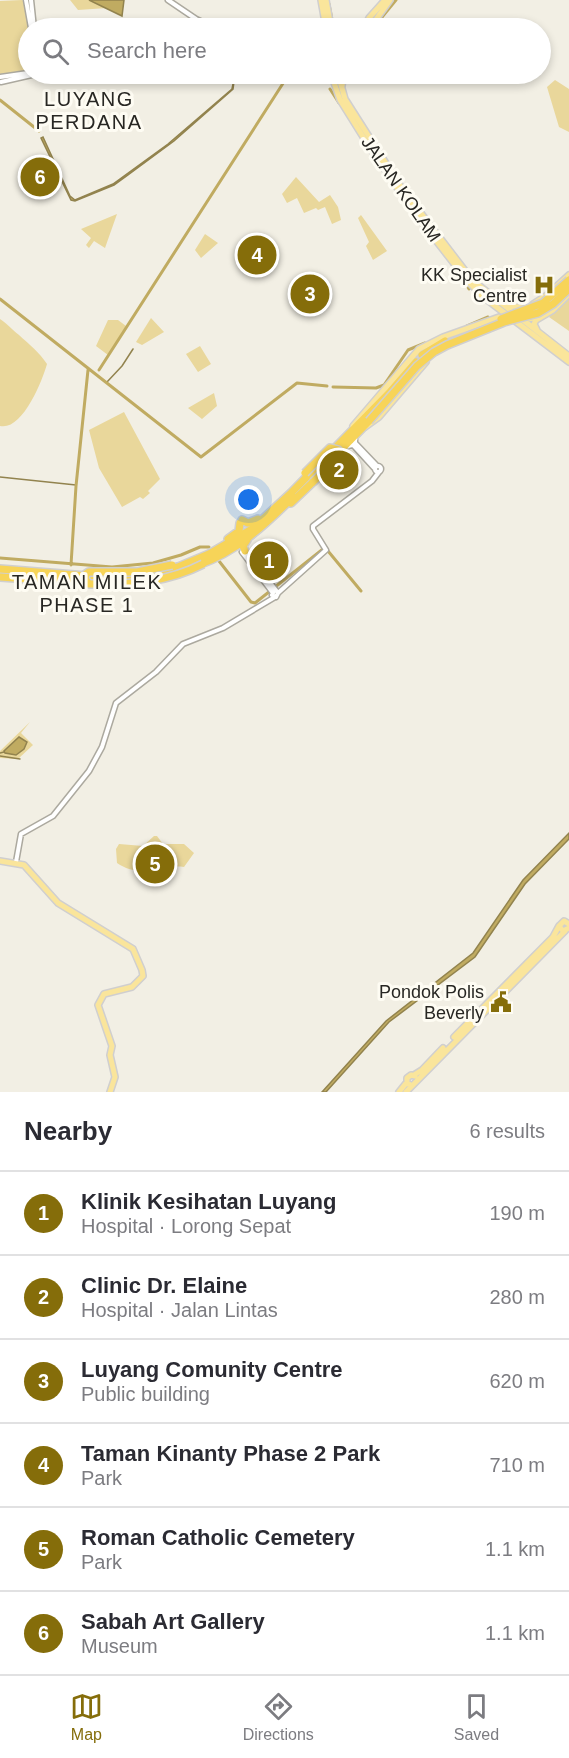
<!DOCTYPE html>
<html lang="en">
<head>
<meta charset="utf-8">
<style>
  :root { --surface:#fff; --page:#f2f2f3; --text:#2b2b33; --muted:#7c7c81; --line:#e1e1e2; --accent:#856d0a }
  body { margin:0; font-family:Helvetica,sans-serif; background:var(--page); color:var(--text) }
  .you { position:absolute; left:249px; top:500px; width:21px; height:21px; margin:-15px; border:4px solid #fff; border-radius:50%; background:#1a73e8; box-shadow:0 0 0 9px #1a73e833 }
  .badge { display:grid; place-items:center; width:39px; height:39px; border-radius:50%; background:var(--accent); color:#fff; font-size:20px; font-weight:700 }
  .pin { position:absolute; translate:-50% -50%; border:3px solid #fff; box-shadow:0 2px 6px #0006 }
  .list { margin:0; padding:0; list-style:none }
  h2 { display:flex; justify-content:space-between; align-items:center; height:78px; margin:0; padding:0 24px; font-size:26px }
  h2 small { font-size:20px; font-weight:400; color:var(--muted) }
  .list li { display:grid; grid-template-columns:39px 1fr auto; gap:18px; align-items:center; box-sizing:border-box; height:84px; padding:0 24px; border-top:2px solid var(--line) }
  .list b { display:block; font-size:22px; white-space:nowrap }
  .list p { margin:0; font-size:20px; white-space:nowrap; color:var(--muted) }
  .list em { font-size:20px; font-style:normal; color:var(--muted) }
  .icon { flex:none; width:33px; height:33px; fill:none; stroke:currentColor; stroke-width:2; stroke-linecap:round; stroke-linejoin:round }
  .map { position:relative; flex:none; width:569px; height:1092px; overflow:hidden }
  .search { position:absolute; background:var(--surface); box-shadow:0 3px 9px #0003; left:18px; right:18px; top:18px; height:66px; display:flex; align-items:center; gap:15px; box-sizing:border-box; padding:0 21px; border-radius:33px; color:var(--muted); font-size:22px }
  .sheet { height:582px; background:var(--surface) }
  nav { display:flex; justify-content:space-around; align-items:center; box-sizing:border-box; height:84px; border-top:2px solid var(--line); background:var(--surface); font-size:16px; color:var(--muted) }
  nav a { display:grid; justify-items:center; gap:3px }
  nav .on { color:var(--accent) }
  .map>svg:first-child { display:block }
</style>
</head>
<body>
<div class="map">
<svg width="569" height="1092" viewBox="0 0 569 1092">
  <rect width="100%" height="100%" fill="#f2efe4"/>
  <path fill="#e9d79b" d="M22 0 26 3 30 28 28 71 0 74V1Z
    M70 0H89L107 8 78 10Z
    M555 80 569 89V132L559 127 547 87Z
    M296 177 319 202 330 195 338 207 341 220 332 224 325 207 318 210 316 208 304 213 297 198 287 203 282 194Z
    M117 214 105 248 94 241 89 248 86 245 91 238 81 229Z
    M361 215 387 251 373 260 366 246 369 242 358 218Z
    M205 234 218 243 201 258 195 250Z
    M257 236 268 260 258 265 243 250Z
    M569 298V331L549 317Z
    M151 318 164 332 142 345 136 342Z
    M0 319C8 324 12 330 19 335 30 345 39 352 47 364 42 382 22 431 0 426Z
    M108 320H118L126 326 108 355 96 346Z
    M200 346 211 364 198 372 186 354Z
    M214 393 217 406 202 419 188 408Z
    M124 412 160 479 148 491 150 493 143 499 140 497 122 507 99 468 89 430Z
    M30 722 21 733 33 745 18 759 0 758V751Z
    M154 836H157L163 844H184L194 853 184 867C159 864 140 879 117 863L116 849 119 844 143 846Z"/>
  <path fill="#c0ab61" stroke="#92834e" stroke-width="1.5" d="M89 0H124L122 16Z
    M235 74 233 89 174 141 128 175 114 185 75 201 71 200 41 138 43 137 70 196 75 200 113 184 168 144 232 89Z
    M19 737 27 742 24 749 16 755 5 753 4 751Z
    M569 833V839L525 884 475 957 389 1022 326 1092H322L386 1021 473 953 523 880Z"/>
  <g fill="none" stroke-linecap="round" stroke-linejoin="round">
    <path stroke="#92834e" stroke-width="1.5" d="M107 382 122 366 133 349
      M0 477 76 485
      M0 753 4 752
      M0 756 20 759"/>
    <path stroke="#c0ab61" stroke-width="3" d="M329 4 333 25
      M378 22 396 0
      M358 28 364 22
      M327 77V74
      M330 89 339 103
      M0 100 39 131
      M462 277 469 289
      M0 299 201 457 297 383 327 386
      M467 326 488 317
      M99 370 289 74
      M333 387 376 388 384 385 408 350 425 343
      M328 551 361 591
      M0 558 112 567 153 563 181 555 200 547H209
      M219 561 251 602 255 603 323 549
      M71 565 76 486 88 370"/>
    <defs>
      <path id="minor" d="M26 0 31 28
        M31 0 34 28
        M168 0 196 19 215 28
        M224 28V27
        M0 77 28 73
        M1 82 36 74
        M355 438V443L377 466
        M347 446 353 445 374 468
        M375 469a3 3 0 1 1 6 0a3 3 0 1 1-6 0Z
        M245 551 278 593 276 597 272 595
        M242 552 273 593
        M278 593 326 550 313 529V526L372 481 379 472
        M16 862 21 834 53 816 89 771 102 747 116 703 156 672 183 644 223 628 275 597"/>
      <path id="major" d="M321 0 326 28
        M326 0 331 28
        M364 28 369 18 385 0
        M370 28 390 0
        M331 74 340 100 370 148 413 211 466 279 482 296 569 362
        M338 74 345 99 401 187 466 272 477 284 569 356
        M342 86 343 78 346 74
        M503 304 522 308
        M533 304 547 295 569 275
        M527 319 540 317
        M537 330 534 324 536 320 553 310 569 294
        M353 426 419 349 443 337 502 316
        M365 427 379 417 426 362
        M0 861 24 865 58 903 133 949 142 970 143 976 132 987 104 994 98 1005 112 1046 110 1055 115 1077 110 1092
        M569 924 564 921 559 926 563 931 569 928
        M454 1037 553 937 559 926
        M414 1075 422 1070 443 1048
        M412 1086 407 1083V1078L411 1075 415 1076
        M399 1092 407 1082
        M406 1092 565 931"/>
      <path id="highway" d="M422 355 445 341
        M335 456 369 421
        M291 503 313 482
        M242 520 248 523 258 519
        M228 539 239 531 240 523
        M245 551 243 546 247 540
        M198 565C236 552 265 525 293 497
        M0 569 87 576H136L178 567 209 554 252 529 291 493 389 393 416 362
        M0 577 42 580
        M38 577 90 581"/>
    </defs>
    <use href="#minor" stroke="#aca99f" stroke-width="7"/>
    <use href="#major" stroke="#d0cfcf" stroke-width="8"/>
    <use href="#highway" stroke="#d0cfcf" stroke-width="10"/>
    <use href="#minor" stroke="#fff" stroke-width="4"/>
    <use href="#major" stroke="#fae59b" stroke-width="5"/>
    <use href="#highway" stroke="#f7d458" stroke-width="7"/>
    <defs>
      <path id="highway-bridge" d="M501 319 543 303 569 280
        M369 421 417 366 434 352 447 345 504 322 538 313 553 304 569 289
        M305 473 330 448 338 450 339 456 338 458 313 482
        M172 565 137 572H89L86 574 85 579 89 584H92C131 585 168 582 203 564"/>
    </defs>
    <use href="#highway-bridge" stroke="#d0cfcf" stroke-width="10" stroke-linecap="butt"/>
    <use href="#highway-bridge" stroke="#f7d458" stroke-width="7"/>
  </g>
  <defs>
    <symbol id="hospital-bare" viewBox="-9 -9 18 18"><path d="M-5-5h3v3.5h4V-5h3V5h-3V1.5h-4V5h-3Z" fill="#856d0a" stroke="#fefcf3" stroke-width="2.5" paint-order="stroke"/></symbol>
    <symbol id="civic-bare" viewBox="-9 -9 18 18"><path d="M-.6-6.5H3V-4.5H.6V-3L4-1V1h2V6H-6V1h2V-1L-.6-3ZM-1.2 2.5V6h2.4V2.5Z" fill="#856d0a" stroke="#fefcf3" stroke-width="2.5" paint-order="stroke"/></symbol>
  </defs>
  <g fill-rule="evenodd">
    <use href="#hospital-bare" x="529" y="270" width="30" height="30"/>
    <use href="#civic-bare" x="486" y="987" width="30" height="30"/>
  </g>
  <g text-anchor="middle" stroke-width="6" stroke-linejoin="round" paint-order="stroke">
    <g font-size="18" fill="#282723" stroke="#fefcf3">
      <text transform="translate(401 189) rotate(55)" y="6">JALAN KOLAM</text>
    </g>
    <g font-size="18" fill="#282723" stroke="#fefcf3" text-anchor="end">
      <text x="527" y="281">KK Specialist<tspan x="527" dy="21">Centre</tspan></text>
      <text x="484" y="998">Pondok Polis<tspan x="484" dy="21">Beverly</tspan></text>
    </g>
    <g font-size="20" letter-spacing="1.5" fill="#282723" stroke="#fefcf3">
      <text x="89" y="106">LUYANG<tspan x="89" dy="23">PERDANA</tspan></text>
      <text x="87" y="589">TAMAN MILEK<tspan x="87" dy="23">PHASE 1</tspan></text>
    </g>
  </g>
</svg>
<div class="you"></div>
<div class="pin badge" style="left:269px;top:561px">1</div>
<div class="pin badge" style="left:339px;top:470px">2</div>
<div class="pin badge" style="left:310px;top:294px">3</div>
<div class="pin badge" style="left:257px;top:255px">4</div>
<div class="pin badge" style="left:155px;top:864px">5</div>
<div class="pin badge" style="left:40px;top:177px">6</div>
<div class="search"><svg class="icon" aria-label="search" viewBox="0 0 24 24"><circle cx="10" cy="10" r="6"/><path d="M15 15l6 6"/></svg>Search here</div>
</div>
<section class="sheet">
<h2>Nearby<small>6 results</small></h2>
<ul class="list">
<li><span class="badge">1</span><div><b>Klinik Kesihatan Luyang</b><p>Hospital · Lorong Sepat</p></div><em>190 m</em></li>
<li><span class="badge">2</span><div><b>Clinic Dr. Elaine</b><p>Hospital · Jalan Lintas</p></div><em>280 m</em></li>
<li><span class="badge">3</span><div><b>Luyang Comunity Centre</b><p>Public building</p></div><em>620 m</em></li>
<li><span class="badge">4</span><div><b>Taman Kinanty Phase 2 Park</b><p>Park</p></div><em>710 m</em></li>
<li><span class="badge">5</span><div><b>Roman Catholic Cemetery</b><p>Park</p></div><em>1.1 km</em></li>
<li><span class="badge">6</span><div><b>Sabah Art Gallery</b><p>Museum</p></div><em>1.1 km</em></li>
</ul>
</section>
<nav>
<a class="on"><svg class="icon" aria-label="map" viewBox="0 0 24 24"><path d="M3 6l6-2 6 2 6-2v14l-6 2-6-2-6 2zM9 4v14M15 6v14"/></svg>Map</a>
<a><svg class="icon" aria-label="directions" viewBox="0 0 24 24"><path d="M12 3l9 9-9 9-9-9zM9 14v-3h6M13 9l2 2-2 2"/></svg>Directions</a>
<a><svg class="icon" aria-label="saved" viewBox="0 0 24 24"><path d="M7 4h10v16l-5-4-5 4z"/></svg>Saved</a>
</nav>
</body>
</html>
